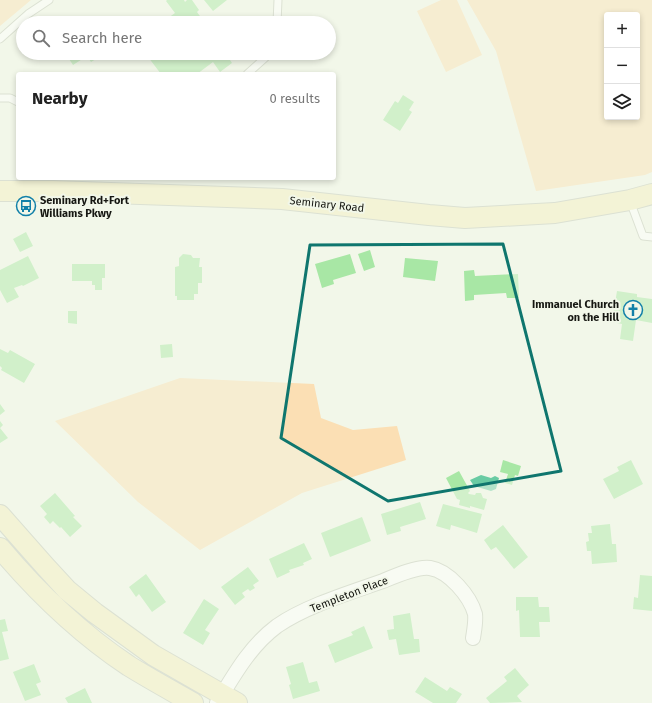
<!DOCTYPE html>
<html lang="en">
<head>
<meta charset="utf-8">
<style>
  :root { --surface:#fff; --page:#f6f6f6; --text:#222; --muted:#767676; --line:#e0e0e0 }
  body { margin:0; font-family:"Fira Sans",sans-serif; background:var(--page); color:var(--text) }
  .controls { position:absolute; right:12px; top:12px; display:grid; overflow:hidden; border-radius:4px; box-shadow:0 2px 6px #0003 }
  .controls button { width:36px; height:36px; display:grid; place-items:center; padding:0; border:0; border-bottom:1px solid var(--line); background:var(--surface); color:var(--text); font:20px sans-serif }
  .list { margin:0; padding:0; list-style:none }
  h2 { display:flex; justify-content:space-between; align-items:center; height:52px; margin:0; padding:0 16px; font-size:17px }
  h2 small { font-size:13px; font-weight:400; color:var(--muted) }
  .icon { flex:none; width:22px; height:22px; fill:none; stroke:currentColor; stroke-width:2; stroke-linecap:round; stroke-linejoin:round }
  .map { position:relative; flex:none; width:652px; height:703px; overflow:hidden }
  .search { position:absolute; background:var(--surface); box-shadow:0 2px 6px #0003; left:16px; top:16px; width:320px; height:44px; display:flex; align-items:center; gap:10px; box-sizing:border-box; padding:0 14px; border-radius:22px; color:var(--muted); font-size:15px }
  .panel { position:absolute; background:var(--surface); box-shadow:0 2px 6px #0003; left:16px; top:72px; width:320px; height:108px; border-radius:4px }
  .map>svg:first-child { display:block }
</style>
</head>
<body>
<div class="map">
<svg width="652" height="703" viewBox="0 0 652 703">
  <rect width="100%" height="100%" fill="#f2f7e9"/>
  <path fill="#fbdfb4" fill-rule="evenodd" d="M0 0H31L0 26Z
    M441 0H457L482 55 446 72 417 11Z
    M467 0H652V172L645 175 536 191 496 51ZM607 15H637V117H607Z
    M180 378 314 384 321 418 353 430 397 426 406 460 302 493 200 550 138 502 55 421Z"/>
  <path fill="#69cba3" d="M481 475 491 478 495 476 499 478 496 489 491 491 474 486 470 480Z"/>
  <path fill="#a8e7a5" d="M167 0H184L185 2 187 0H192L199 10 197 12 205 23H161L175 13 166 1Z
    M204 0H227L213 11Z
    M144 18 148 23H137Z
    M65 53H106L91 62 87 56 73 65Z
    M145 53H232L235 57 230 60 232 63 220 72 213 62 197 74H161Z
    M403 95 414 102 409 110 412 112 400 131 383 120 395 101 398 103Z
    M26 232 33 246 20 252 13 239Z
    M370 250 375 267 364 271 358 254Z
    M183 254 191 255 193 258H200L199 267H202V283H198V294H194V300H177V296H175V267L179 266V258Z
    M350 254 356 273 333 280 334 284 322 288 315 264Z
    M28 256 39 278 23 286 22 285 14 288 19 297 7 303 0 290V270Z
    M405 258 438 261 435 281 403 277Z
    M72 264H105V278H102V290H95V285H92V281H72Z
    M474 270 475 276 518 274 519 298H507L506 293 474 295V300L465 301 464 271Z
    M617 291 637 294V297L652 299V323L636 320 633 341 620 339 622 324 612 322Z
    M68 311H77V324L68 323Z
    M172 344 173 357 161 358 160 345Z
    M0 349 8 353 10 350 35 364 24 383 1 370 2 368 0 366Z
    M0 404 5 411 0 415Z
    M0 421 3 425 0 428 8 438 0 443Z
    M503 460 521 466 518 476 515 475 512 485 505 483 508 474 500 472Z
    M631 460 643 484 614 499 603 479 619 471 617 467Z
    M459 471 470 491 468 493 469 494 475 495 476 493H481L483 498 487 499 484 510 470 506V508L459 505 460 500 457 499 446 478Z
    M55 493 75 516 73 517 82 526 70 537 61 527 60 528 53 521 50 524 44 517 47 514 40 506Z
    M420 502 426 519 400 527 401 531 387 535 381 514Z
    M443 504 482 514 477 533 451 525 450 530 436 526Z
    M362 517 371 541 330 557 321 533Z
    M610 524 612 544H616L617 562 592 564 591 551H587L586 542 589 541 588 533H592L591 526Z
    M503 525 528 557 514 569 496 547 491 550 484 540Z
    M304 543 312 559 303 563 304 565 289 570 290 572 277 578 269 559Z
    M248 567 259 581 253 585 255 588 250 591 248 589 242 593 245 597 235 605 221 587Z
    M146 574 166 602 152 612 139 594 136 597 129 587Z
    M640 575 652 576V611L633 609 634 597 638 598Z
    M516 597H538L539 607H549L550 622H539L540 637H520L519 610 516 611Z
    M204 599 219 609 205 630 210 633 203 645 183 633Z
    M410 613 414 639H419L420 652 399 655 396 639 389 640 387 630 394 629 393 616Z
    M5 619 8 631 2 632 9 659 0 661V620Z
    M364 626 373 648 335 663 328 645 353 635 351 632Z
    M303 662 309 683 317 681 320 691 293 699 289 685 291 684 286 667Z
    M34 664 41 682 36 684 41 695 25 701 13 672Z
    M515 668 529 685 517 696 522 702 490 703 486 698 507 681 504 677Z
    M425 677 447 691 450 687 462 694 456 703H433L415 692Z
    M85 688 92 703H68L65 698Z"/>
  <g fill="none" stroke-linecap="round" stroke-linejoin="round">
    <defs>
      <path id="lane" d="M277 23 278 0
        M0 39 28 14 49 0
        M247 74 265 58 267 53
        M0 98H10L18 102
        M630 201 643 236 652 237"/>
      <path id="street" d="M217 703C234 675 250 646 277 626 306 606 349 593 383 581 395 576 418 566 430 568 449 571 470 596 475 614 476 622 474 631 473 638"/>
      <path id="secondary" d="M0 191H53L282 199 429 215 465 218 555 213 630 200 652 194
        M0 515 45 566 67 590 95 613 153 655 237 703
        M0 548C37 592 81 634 129 666 150 679 172 691 193 703"/>
    </defs>
    <use href="#lane" stroke="#c1c6b8" stroke-width="9"/>
    <use href="#street" stroke="#c1c6b8" stroke-width="16"/>
    <use href="#secondary" stroke="#c1c6b8" stroke-width="22"/>
    <use href="#lane" stroke="#fff" stroke-width="7"/>
    <use href="#street" stroke="#fff" stroke-width="14"/>
    <use href="#secondary" stroke="#f4edbf" stroke-width="20"/>
  </g>
  <path d="M0 0H652V703H0ZM503 244 561 471 388 501 281 438 310 245Z" fill="#f2f7e9" fill-opacity=".55" fill-rule="evenodd"/>
  <path fill="none" stroke="#0f766e" stroke-width="3" stroke-linejoin="round" d="M503 244 561 471 388 501 281 438 310 245Z"/>
  <defs>
    <symbol id="bus-ring" viewBox="-11 -11 22 22"><circle r="9.5" fill="#f2f7e9" stroke="#1280a8" stroke-width="1.5"/><path d="M-5-6H5V4H4V6H2V4H-2V6H-4V4H-5ZM-3.5-4V0h7V-4ZM-3.5 1.2v1.5H-2V1.2ZM2 1.2v1.5H3.5V1.2Z" fill="#1280a8"/></symbol>
    <symbol id="church-ring" viewBox="-11 -11 22 22"><circle r="9.5" fill="#f2f7e9" stroke="#1280a8" stroke-width="1.5"/><path d="M-1.2-6h2.4v3.5h3.3v2.4h-3.3V6h-2.4V-.1h-3.3v-2.4h3.3Z" fill="#1280a8"/></symbol>
  </defs>
  <g fill-rule="evenodd">
    <use href="#bus-ring" x="15" y="195" width="22" height="22"/>
    <use href="#church-ring" x="622" y="299" width="22" height="22"/>
  </g>
  <g text-anchor="middle" stroke-width="4" stroke-linejoin="round" paint-order="stroke">
    <g font-size="11" font-weight="bold" fill="#161712" stroke="#f2f7e9" text-anchor="start">
      <text x="40" y="204">Seminary Rd+Fort<tspan x="40" dy="13">Williams Pkwy</tspan></text>
      <text x="619" y="308" text-anchor="end">Immanuel Church<tspan x="619" dy="13">on the Hill</tspan></text>
    </g>
    <g font-size="11" fill="#161712" stroke="#f2f7e9">
      <text transform="translate(327 204) rotate(6)" y="4">Seminary Road</text>
      <text transform="translate(349 594) rotate(-21)" y="4">Templeton Place</text>
    </g>
  </g>
</svg>
<div class="controls">
<button>+</button>
<button>−</button>
<button><svg class="icon" aria-label="layers" viewBox="0 0 24 24"><path d="M12 4l9 5-9 5-9-5zM3 14l9 5 9-5"/></svg></button>
</div>
<div class="search"><svg class="icon" aria-label="search" viewBox="0 0 24 24"><circle cx="10" cy="10" r="6"/><path d="M15 15l6 6"/></svg>Search here</div>
<section class="panel">
<h2>Nearby<small>0 results</small></h2>
<ul class="list">
</ul>
</section>
</div>
</body>
</html>
